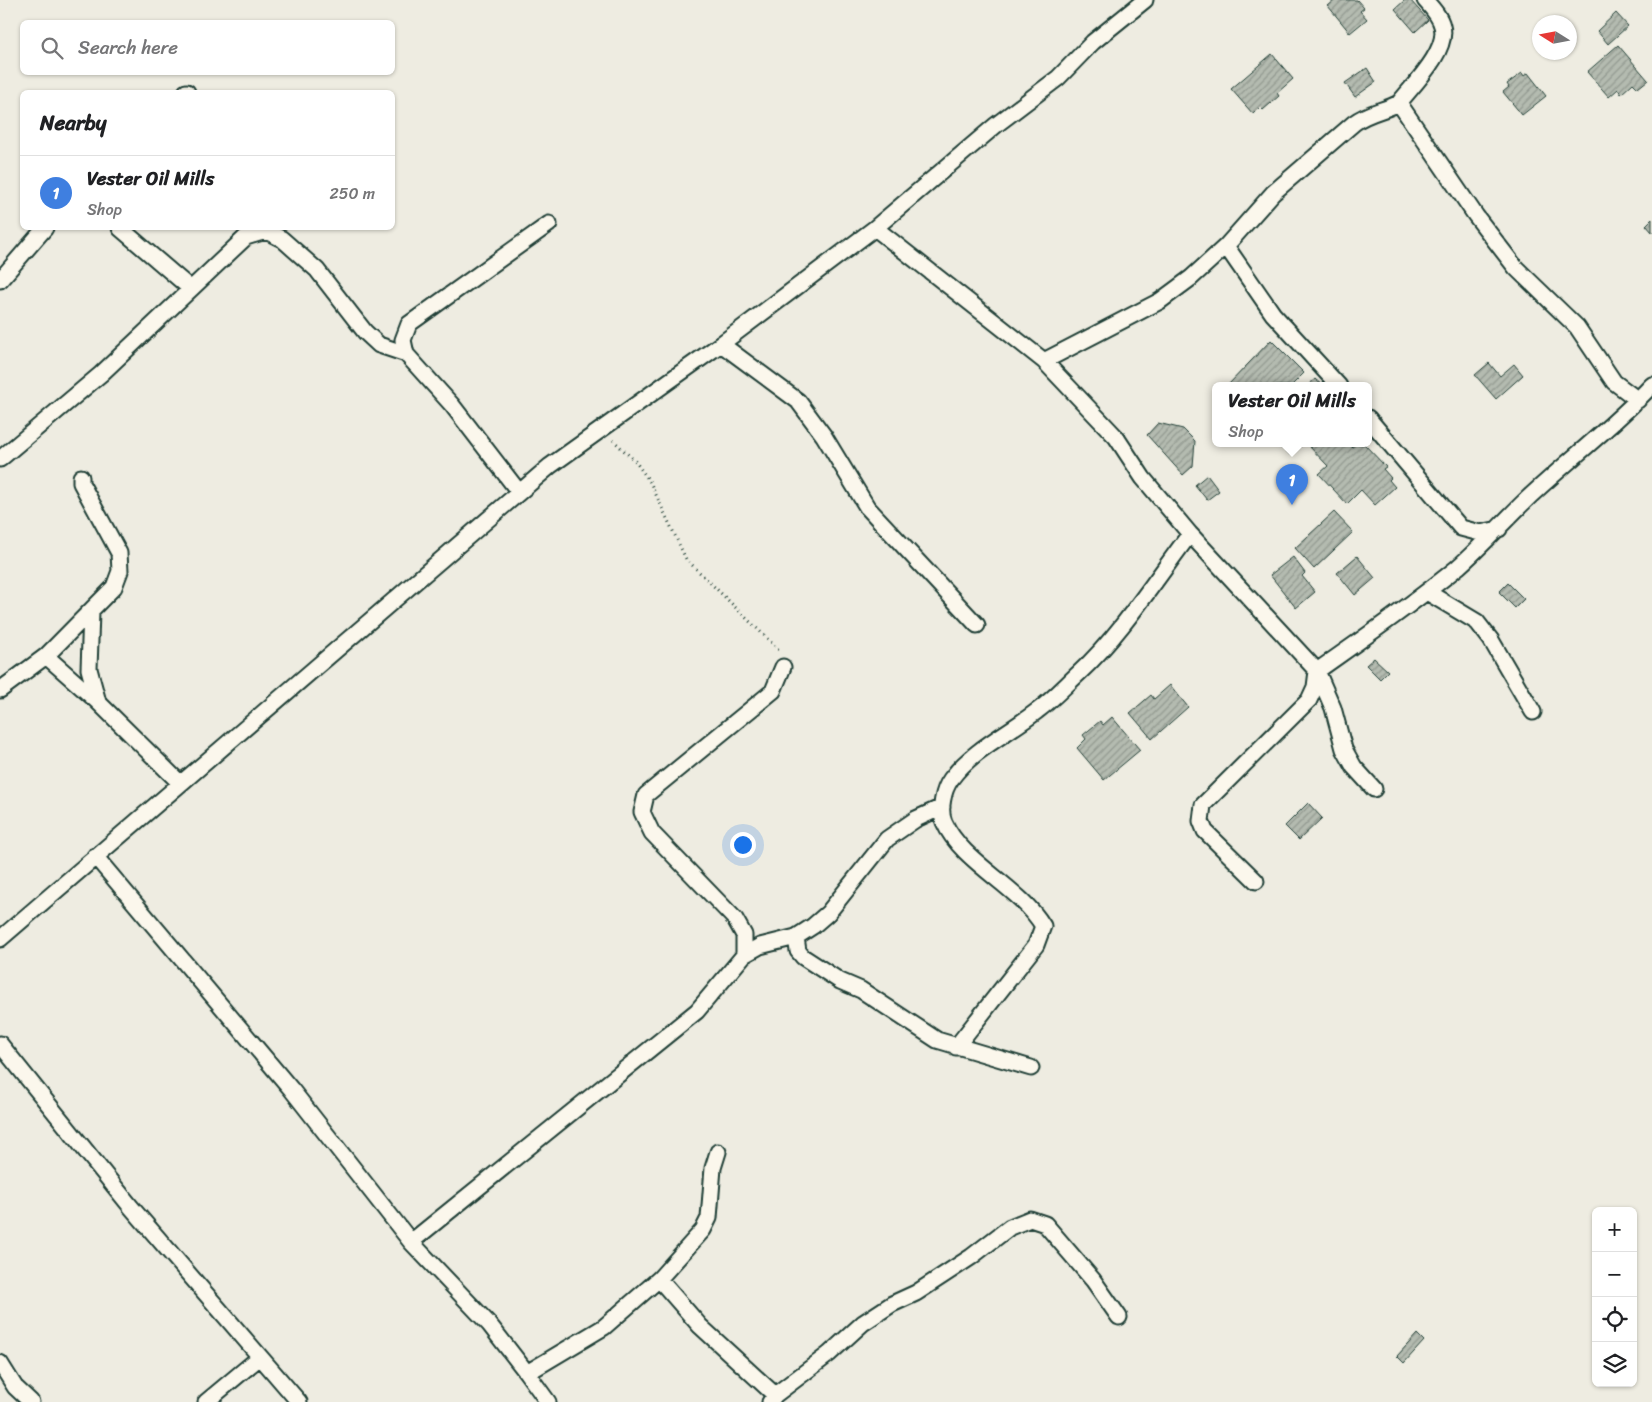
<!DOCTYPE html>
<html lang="en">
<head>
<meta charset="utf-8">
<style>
  :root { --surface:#fff; --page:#f6f6f6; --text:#202124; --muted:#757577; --line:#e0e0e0; --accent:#1f3d34 }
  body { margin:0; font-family:Sriracha,sans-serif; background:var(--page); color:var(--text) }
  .controls { position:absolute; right:15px; bottom:15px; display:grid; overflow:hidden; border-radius:8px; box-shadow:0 1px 4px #0004 }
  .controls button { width:45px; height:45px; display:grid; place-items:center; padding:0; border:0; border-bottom:1px solid var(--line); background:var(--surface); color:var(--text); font:25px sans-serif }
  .compass { position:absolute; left:1532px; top:15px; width:45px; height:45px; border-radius:50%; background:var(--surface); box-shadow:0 1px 4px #0004; rotate:281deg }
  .you { position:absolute; left:742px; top:844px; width:18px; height:18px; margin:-12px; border:4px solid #fff; border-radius:50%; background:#1a73e8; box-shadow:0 0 0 8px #1a73e833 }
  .badge { display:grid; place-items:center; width:32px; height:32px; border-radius:50%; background:var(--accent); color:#fff; font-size:16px; font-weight:700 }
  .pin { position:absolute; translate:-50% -41px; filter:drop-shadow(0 1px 2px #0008) }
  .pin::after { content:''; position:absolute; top:26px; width:18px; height:15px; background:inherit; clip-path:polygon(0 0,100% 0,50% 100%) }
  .popup { position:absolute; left:1212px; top:382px; width:160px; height:65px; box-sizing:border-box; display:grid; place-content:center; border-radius:8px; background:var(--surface); filter:drop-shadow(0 1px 4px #0005); font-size:16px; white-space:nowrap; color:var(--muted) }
  .popup b { font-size:19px; color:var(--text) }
  .popup::after { content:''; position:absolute; left:50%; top:100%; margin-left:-10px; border:10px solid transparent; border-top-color:var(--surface) }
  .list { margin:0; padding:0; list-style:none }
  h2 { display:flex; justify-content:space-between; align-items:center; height:65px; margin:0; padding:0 20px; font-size:21px }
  h2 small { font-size:16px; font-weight:400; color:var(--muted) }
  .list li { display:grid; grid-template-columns:32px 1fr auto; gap:15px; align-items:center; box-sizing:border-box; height:75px; padding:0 20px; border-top:1px solid var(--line) }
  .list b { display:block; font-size:19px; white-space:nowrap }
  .list p { margin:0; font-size:16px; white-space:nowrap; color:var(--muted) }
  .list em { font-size:16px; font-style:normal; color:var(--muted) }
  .icon { flex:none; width:28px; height:28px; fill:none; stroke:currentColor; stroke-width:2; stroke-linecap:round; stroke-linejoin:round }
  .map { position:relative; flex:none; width:1652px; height:1402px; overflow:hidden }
  .search { position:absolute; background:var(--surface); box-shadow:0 1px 4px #0004; left:20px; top:20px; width:375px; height:55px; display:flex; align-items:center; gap:12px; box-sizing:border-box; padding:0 18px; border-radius:8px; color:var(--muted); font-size:19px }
  .panel { position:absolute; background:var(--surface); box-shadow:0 1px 4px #0004; left:20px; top:90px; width:375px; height:140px; border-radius:8px }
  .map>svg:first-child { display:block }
</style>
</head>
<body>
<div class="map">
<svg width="1652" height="1402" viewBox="0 0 1652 1402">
  <defs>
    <pattern id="building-hatch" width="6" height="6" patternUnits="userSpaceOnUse" patternTransform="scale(1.25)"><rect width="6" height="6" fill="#b4bbb0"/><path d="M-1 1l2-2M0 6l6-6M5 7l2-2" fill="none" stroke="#929990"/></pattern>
  </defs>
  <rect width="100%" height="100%" fill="#eeece1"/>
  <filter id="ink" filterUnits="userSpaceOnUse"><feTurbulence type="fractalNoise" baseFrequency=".02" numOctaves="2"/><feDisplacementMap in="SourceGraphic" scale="10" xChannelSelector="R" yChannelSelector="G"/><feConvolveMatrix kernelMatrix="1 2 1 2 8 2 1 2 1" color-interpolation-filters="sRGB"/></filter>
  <g filter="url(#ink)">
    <path fill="url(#building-hatch)" stroke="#1f3d34" d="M1335 0H1357L1364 8 1360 11 1367 19 1350 33 1328 6Z
      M1405 0H1410L1428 20 1415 32 1395 9Z
      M1616 13 1628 26 1608 44 1597 31Z
      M1618 45 1648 80 1638 88 1633 83 1621 94 1618 89 1609 97 1587 72Z
      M1272 54 1293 79 1277 93 1279 96 1263 110 1260 107 1253 114 1231 89Z
      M1367 68 1376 82 1355 97 1345 83Z
      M1522 73 1524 76 1528 73 1546 96 1522 115 1503 92 1509 87 1507 84Z
      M1652 219V232L1646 225Z
      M1271 340 1304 373 1291 386H1227Z
      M1489 363 1500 376 1514 364 1523 375 1496 399 1475 375Z
      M1315 379 1323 386H1307Z
      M1158 423 1183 429 1195 441 1193 466 1183 475 1147 435Z
      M1280 444H1303L1290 455Z
      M1307 444H1349L1352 447 1356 444H1364L1386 467 1383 469 1391 478 1389 480 1395 487 1375 505 1361 490 1347 504 1319 474 1328 466Z
      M1207 475 1219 491 1207 500 1195 485Z
      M1334 512 1353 532 1314 569 1295 548Z
      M1357 556 1375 578 1355 595 1337 573Z
      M1293 557 1305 573 1302 576 1315 592 1296 608 1270 575Z
      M1508 583 1524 599 1515 608 1499 592Z
      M1374 658 1388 671 1380 679 1366 665Z
      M1170 685 1188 707 1152 739 1130 713 1151 695 1154 699Z
      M1112 717 1140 750 1104 780 1077 748 1086 739 1083 735 1100 721 1103 725Z
      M1308 803 1322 818 1299 840 1285 826Z
      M1417 1334 1424 1341 1404 1363 1397 1356Z"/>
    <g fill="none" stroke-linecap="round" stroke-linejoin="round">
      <defs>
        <path id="minor" d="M186 92H187
          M1399 103 1476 216 1516 268 1577 327 1614 382 1638 400
          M120 228 191 289
          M875 228 1044 361 1116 437 1143 478 1190 534 1317 671 1333 708 1344 749 1354 767 1374 789
          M1226 246 1273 314 1339 386
          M0 280 45 228
          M721 344 798 401 824 436 867 507 977 625
          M1044 361 1160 301 1191 278 1226 246 1273 193 1354 123C1368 112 1384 111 1399 103 1413 85 1449 50 1442 26 1440 16 1431 7 1425 0
          M1368 418 1461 528 1480 533 1499 529
          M0 459 101 374 246 237 266 231 282 239 317 270 365 332 379 345 406 354
          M519 492 452 405 406 354 403 340 409 324 549 224
          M1427 592 1477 622 1491 640 1533 712
          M91 612 89 669 98 702
          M46 656 98 702 180 783
          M0 690 46 656 114 587 120 571 119 553 81 483V477
          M95 856 291 1089 411 1242 489 1324 527 1373 604 1327 659 1279 703 1230 709 1218 713 1168 718 1152
          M1256 881 1205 831 1201 821 1203 805 1309 700 1315 687 1317 671C1365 637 1413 604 1458 567 1482 546 1503 522 1526 500 1567 461 1613 427 1652 385
          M796 937 798 951 803 957 840 981 861 990 937 1040 1031 1068
          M0 939 550 466 721 344 875 228 996 125 1058 78 1093 42 1145 0
          M744 955V935L735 919 652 833 642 812 646 795 773 691 783 667
          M0 1044 131 1207 299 1402
          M956 1047 1036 945 1043 926C1019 886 962 863 944 822 939 810 943 790 951 779 972 750 1009 733 1037 711 1052 700 1065 686 1079 673 1120 635 1156 579 1190 534
          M411 1242 697 1011 744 955 760 946 796 937 813 926 828 913 887 839 916 819 942 807
          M659 1279 700 1326 775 1395
          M0 1363 15 1387 31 1402
          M527 1373 548 1402
          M206 1402 260 1357
          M770 1402 775 1395 829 1354 863 1323 892 1304 916 1293 971 1257 1010 1227 1030 1219 1045 1224 1093 1280 1119 1317"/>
      </defs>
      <use href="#minor" stroke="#1f3d34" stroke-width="19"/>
      <path stroke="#1f3d34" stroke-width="3" stroke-dasharray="1 4" stroke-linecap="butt" d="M613 440 635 461 650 482 686 559 781 652"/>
      <use href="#minor" stroke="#fbf7ec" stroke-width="15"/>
    </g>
  </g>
</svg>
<div class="controls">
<button>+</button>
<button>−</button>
<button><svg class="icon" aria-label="locate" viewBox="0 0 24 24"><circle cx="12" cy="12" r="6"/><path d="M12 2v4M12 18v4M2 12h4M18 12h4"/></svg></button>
<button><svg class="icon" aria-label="layers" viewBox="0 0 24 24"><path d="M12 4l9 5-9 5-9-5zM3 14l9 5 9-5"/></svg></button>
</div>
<svg class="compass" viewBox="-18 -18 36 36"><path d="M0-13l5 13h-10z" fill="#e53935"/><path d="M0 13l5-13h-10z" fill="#757577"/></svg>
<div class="you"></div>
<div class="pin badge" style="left:1292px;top:505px;background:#3f7fe0">1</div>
<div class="popup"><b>Vester Oil Mills</b>Shop</div>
<div class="search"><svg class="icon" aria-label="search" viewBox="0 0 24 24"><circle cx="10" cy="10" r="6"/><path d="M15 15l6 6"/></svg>Search here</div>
<section class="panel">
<h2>Nearby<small></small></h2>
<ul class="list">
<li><span class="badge" style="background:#3f7fe0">1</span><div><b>Vester Oil Mills</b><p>Shop</p></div><em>250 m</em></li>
</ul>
</section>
</div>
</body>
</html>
